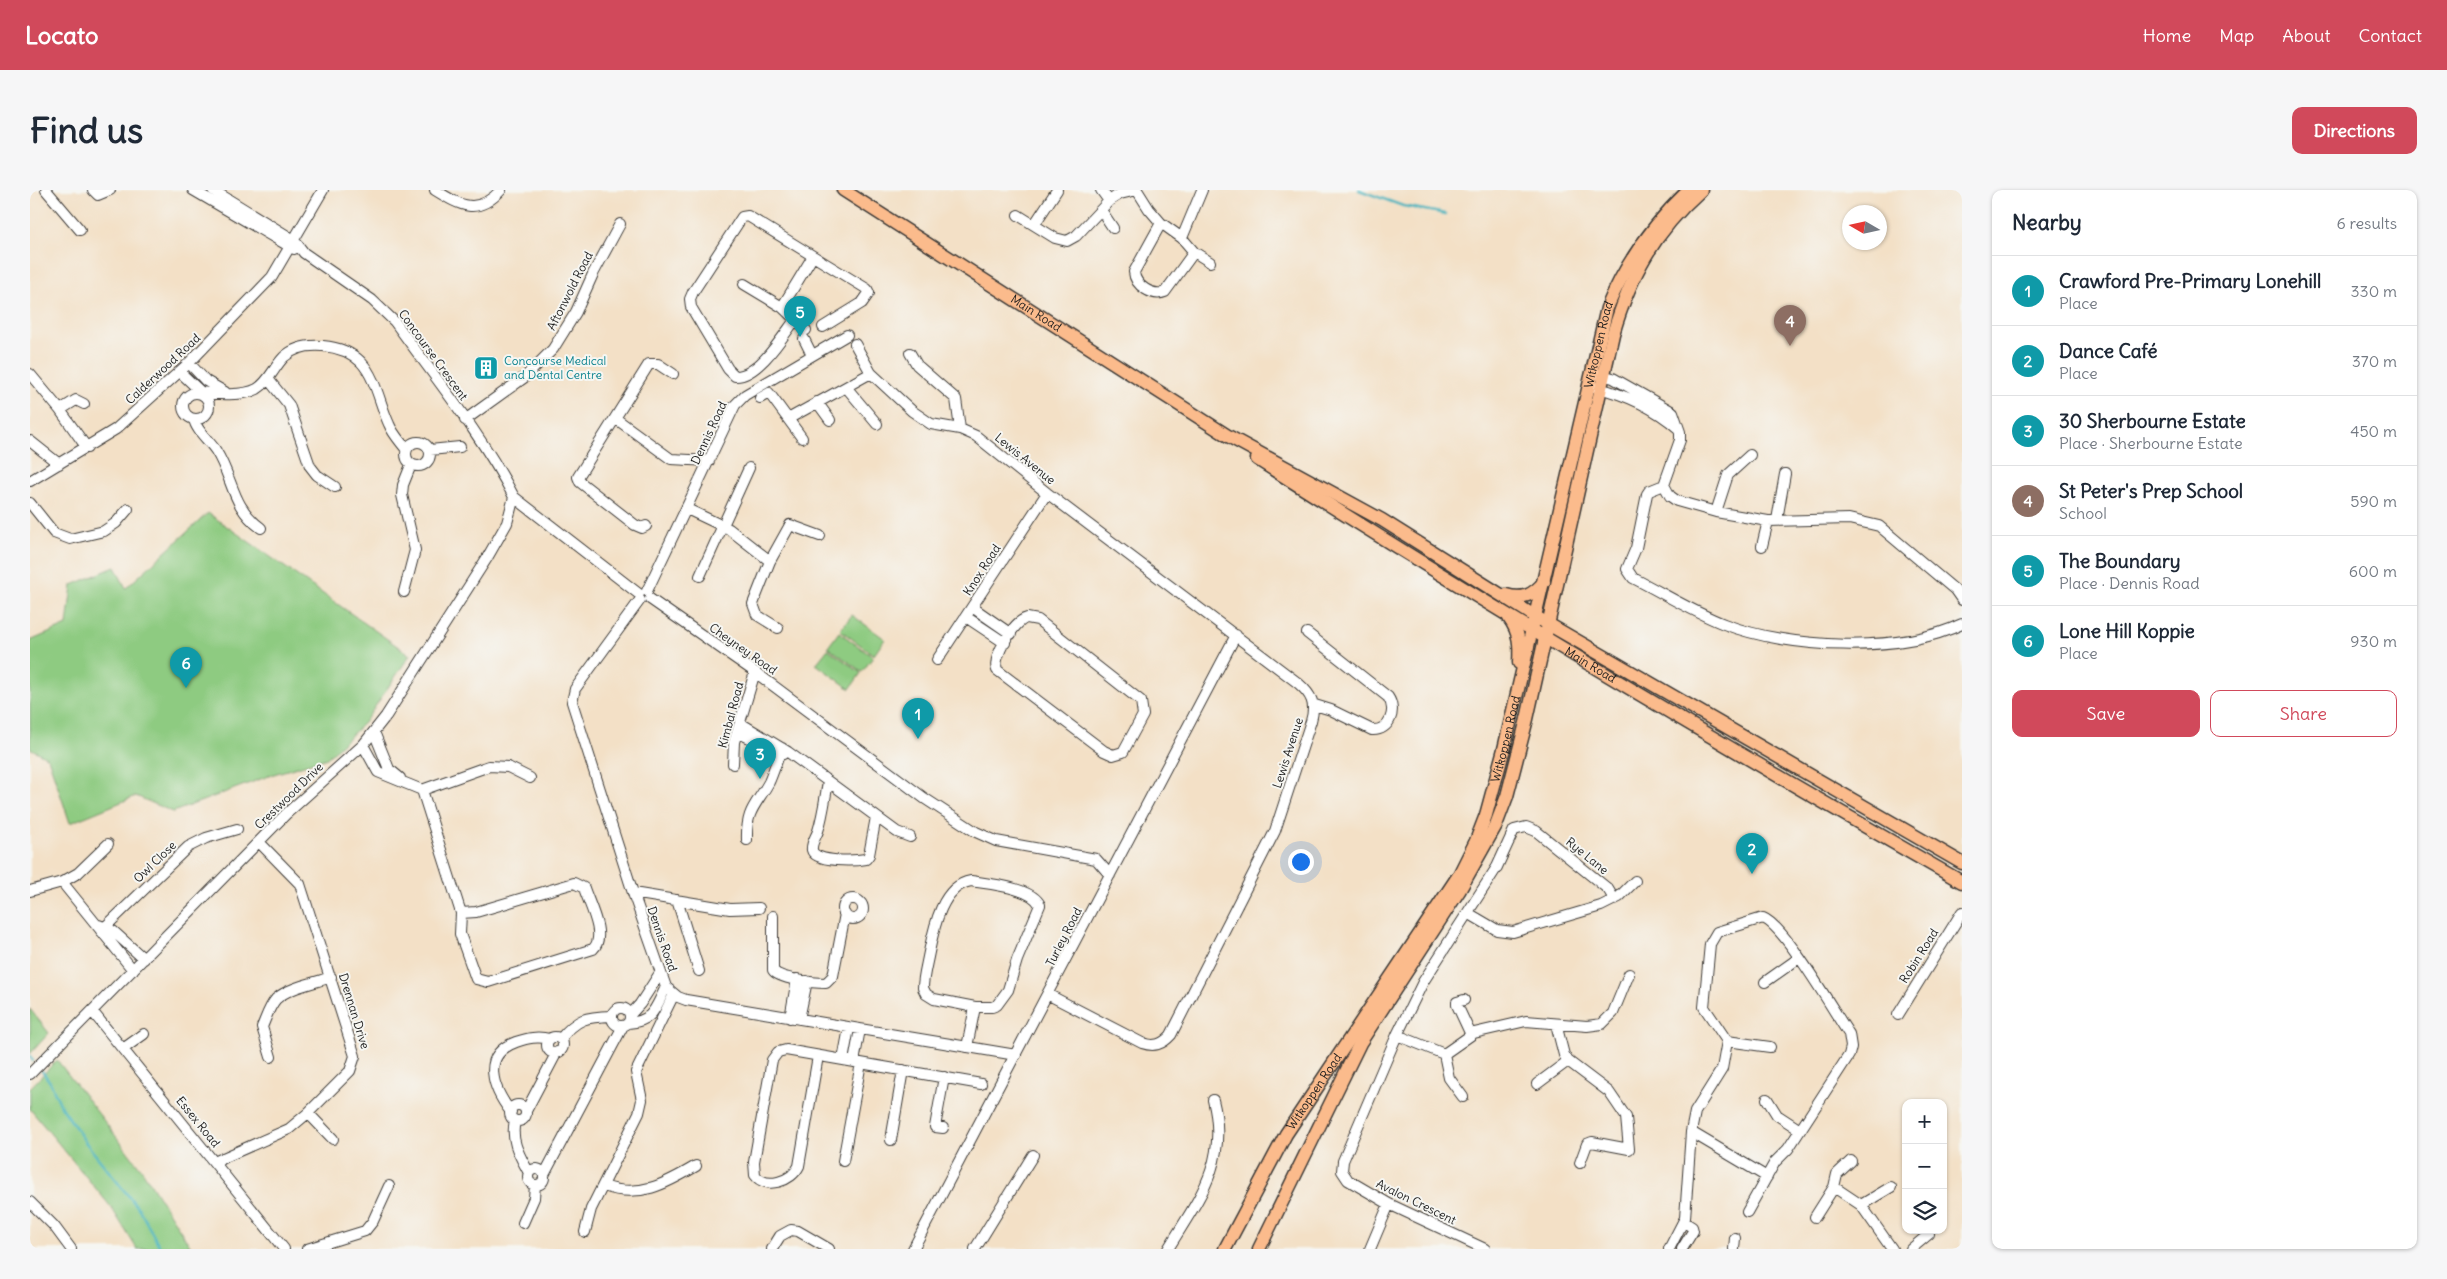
<!DOCTYPE html>
<html lang="en">
<head>
<meta charset="utf-8">
<style>
  :root { --surface:#fff; --page:#f6f6f7; --text:#1f2937; --muted:#747a83; --line:#e0e1e3; --accent:#d1495b }
  body { margin:0; font-family:Delius,sans-serif; background:var(--page); color:var(--text) }
  .controls { position:absolute; right:15px; bottom:15px; display:grid; overflow:hidden; border-radius:10px; box-shadow:0 1px 4px #0004 }
  .controls button { width:45px; height:45px; display:grid; place-items:center; padding:0; border:0; border-bottom:1px solid var(--line); background:var(--surface); color:var(--text); font:25px sans-serif }
  .compass { position:absolute; left:1812px; top:15px; width:45px; height:45px; border-radius:50%; background:var(--surface); box-shadow:0 1px 4px #0004; rotate:279deg }
  .you { position:absolute; left:1270px; top:671px; width:18px; height:18px; margin:-12px; border:4px solid #fff; border-radius:50%; background:#1a73e8; box-shadow:0 0 0 8px #1a73e833 }
  .badge { display:grid; place-items:center; width:32px; height:32px; border-radius:50%; background:var(--accent); color:#fff; font-size:16px; font-weight:700 }
  .pin { position:absolute; translate:-50% -41px; filter:drop-shadow(0 1px 2px #0008) }
  .pin::after { content:''; position:absolute; top:26px; width:18px; height:15px; background:inherit; clip-path:polygon(0 0,100% 0,50% 100%) }
  .list { margin:0; padding:0; list-style:none }
  h2 { display:flex; justify-content:space-between; align-items:center; height:65px; margin:0; padding:0 20px; font-size:21px }
  h2 small { font-size:16px; font-weight:400; color:var(--muted) }
  .list li { display:grid; grid-template-columns:32px 1fr auto; gap:15px; align-items:center; box-sizing:border-box; height:70px; padding:0 20px; border-top:1px solid var(--line) }
  .list b { display:block; font-size:19px; white-space:nowrap }
  .list p { margin:0; font-size:16px; white-space:nowrap; color:var(--muted) }
  .list em { font-size:16px; font-style:normal; color:var(--muted) }
  .actions { display:flex; gap:10px; padding:15px 20px }
  .actions a { flex:1; padding:11px 0; border:1px solid var(--accent); border-radius:10px; text-align:center; font-size:18px; color:var(--accent) }
  .actions .main { background:var(--accent); color:#fff }
  .icon { flex:none; width:28px; height:28px; fill:none; stroke:currentColor; stroke-width:2; stroke-linecap:round; stroke-linejoin:round }
  .map { position:relative; flex:none; width:1932px; height:1059px; overflow:hidden; border-radius:10px }
  header { display:flex; align-items:center; gap:30px; box-sizing:border-box; height:70px; padding:0 25px; background:var(--accent); color:#fff }
  header strong { font-size:24px }
  nav { display:flex; gap:28px; margin-inline-start:auto; font-size:18px }
  .intro { display:flex; align-items:center; justify-content:space-between; box-sizing:border-box; height:120px; padding:0 30px }
  h1 { margin:0; font-size:35px }
  .button { padding:12px 22px; border-radius:10px; background:var(--accent); color:#fff; font-size:18px; font-weight:700 }
  main { display:flex; gap:30px; padding:0 30px }
  aside { flex:1; background:var(--surface); border-radius:10px; box-shadow:0 1px 4px #0004 }
  .map>svg:first-child { display:block }
</style>
</head>
<body>
<header>
<strong>Locato</strong>
<nav><a>Home</a><a>Map</a><a>About</a><a>Contact</a></nav>
</header>
<div class="intro"><h1>Find us</h1><a class="button">Directions</a></div>
<main>
<div class="map">
<svg width="1932" height="1059" viewBox="0 0 1932 1059">
  <rect width="100%" height="100%" fill="#f6f6f2"/>
  <filter id="ink" filterUnits="userSpaceOnUse"><feTurbulence type="fractalNoise" baseFrequency=".02" numOctaves="2"/><feDisplacementMap in="SourceGraphic" scale="10" xChannelSelector="R" yChannelSelector="G"/><feConvolveMatrix kernelMatrix="1 2 1 2 8 2 1 2 1" color-interpolation-filters="sRGB"/></filter>
  <filter id="wash" filterUnits="userSpaceOnUse"><feTurbulence type="fractalNoise" baseFrequency=".0096" numOctaves="4" result="noise"/><feDisplacementMap in="SourceGraphic" scale="20" xChannelSelector="R" yChannelSelector="G"/><feGaussianBlur stdDeviation="1.12" result="paint"/><feColorMatrix in="noise" values="0 0 0 0 0 0 0 0 0 0 0 0 0 0 0 0 0 1.4 0 .05"/><feComposite in="paint" operator="in"/></filter>
  <g filter="url(#wash)">
    <rect width="100%" height="100%" fill="#f3e0c6"/>
    <path fill="#8ecb81" stroke="#55744e" d="M178 323 380 465 334 533 297 568 244 584 143 622 106 606 40 633 18 568 0 558V451L37 435 42 395 85 377 96 398Z
      M822 425 855 449 844 465 810 440Z
      M809 442 843 467 832 482 798 457Z
      M798 459 831 483 820 499 786 474Z
      M0 819 19 843 0 864Z
      M27 870 112 980 162 1059H107L81 1017 0 919V898Z"/>
    <g fill="none" stroke-linecap="round" stroke-linejoin="round">
      <path stroke="#44b3be" stroke-width="2.5" d="M1329 0 1373 16 1416 24
        M0 866 3 871
        M12 881 20 892 31 916 56 953 109 1019 131 1059"/>
    </g>
  </g>
  <g filter="url(#ink)">
    <g fill="none" stroke-linecap="round" stroke-linejoin="round">
      <defs>
        <path id="minor" d="M16 0 50 40
          M63 0 68 5 80 0
          M163 0 264 59
          M183 0 264 50 274 63 342 110 365 132C406 189 452 245 484 307L609 404
          M405 0C431 16 447 26 471 0
          M1107 0 1119 19 1131 33 1104 82C1105 96 1123 107 1135 102L1164 62 1180 72
          M1079 11 1090 4 1107 0
          M1071 20 1083 38
          M988 25 1004 35 1027 0
          M1131 33 1152 48 1164 62
          M1004 35 1025 48 1037 51 1046 46 1079 11 1071 0
          M1152 48 1172 0
          M783 66 837 99 839 103 832 113 793 137
          M714 94 752 117 776 140
          M752 117 783 66 718 26 712 27 663 102 660 109 661 117 698 179 705 186C728 187 753 146 765 130
          M774 149 782 165
          M825 154 841 183
          M880 163 887 175 926 209 930 239
          M159 173 176 191 195 202
          M150 182 171 202C186 205 214 206 227 199 239 192 244 177 254 167 273 149 313 154 331 172 346 188 350 215 359 234 363 244 370 251 376 259
          M0 184 30 220 57 258
          M1567 184 1583 188 1643 222 1650 242V250L1634 295 1640 306 1647 311 1686 322 1738 331 1819 329 1849 336 1925 400 1932 410
          M238 189 259 215 280 276 287 285 305 297
          M816 197 847 234
          M1564 197C1594 204 1625 218 1649 239
          M153 216a13 13 0 1 1 26 0a13 13 0 1 1-26 0Z
          M730 208 739 203 772 248
          M787 212 800 230
          M30 220 46 210 54 214
          M585 228 641 269 679 271
          M164 229C166 241 180 251 186 261 204 290 201 316 231 338
          M758 229 841 183 882 221 901 234 930 239 946 246 1017 303 1268 493C1282 505 1286 514 1281 531L1245 641 1141 845C1132 855 1124 857 1112 853L1019 805
          M435 230 495 187 523 159 546 122 563 84 590 34
          M0 251 29 274
          M376 264a12 12 0 1 1 24 0a12 12 0 1 1-24 0Z
          M400 260 430 257
          M0 291 86 239 159 173 242 87 293 0
          M1634 295 1619 301 1617 304 1606 358 1597 379 1603 388C1633 403 1663 422 1694 434 1759 459 1869 464 1932 434
          M0 313 24 343 40 349 74 341 86 333 98 319
          M657 319 699 339 740 371 723 414 727 425 748 438
          M1686 322 1698 285 1720 265
          M1747 330 1755 284
          M616 336 612 338 605 335 550 292 548 287 619 174H628L643 184
          M1732 356 1738 331
          M740 371 760 335 790 346
          M670 386 719 278
          M617 401 705 215 715 205 817 145
          M374 402 385 360 372 305 373 295 381 275
          M620 409 725 482 894 608 946 642 966 651 1066 669 1080 685
          M610 410 545 499 542 512 603 703 636 797 648 807 656 810 986 865
          M942 417 981 444
          M936 427 975 453
          M997 428 1008 430 1111 511 1113 525 1093 562 1083 565 1074 561 967 480C962 467 984 431 997 428Z
          M1277 443 1358 507C1367 520 1360 541 1342 540L1301 520 1285 515
          M907 470 1017 303
          M710 533 758 562 867 642 880 647
          M344 542 359 579 370 588
          M707 542 753 564
          M333 555 348 582 392 600
          M703 574 704 552 725 482
          M798 592C795 608 793 626 788 641 786 647 781 653 782 660 785 673 826 671 836 669L839 665 846 627
          M717 650C716 619 726 616 739 592 744 581 747 569 752 558
          M941 691C958 694 1002 697 1010 715L987 770 978 800 967 815 962 817H945L904 809 896 804 893 798C893 788 896 777 898 767 903 743 910 696 941 691Z
          M32 692 48 683 78 654
          M0 701 32 692 103 780
          M603 703 700 719 729 718
          M813 719a10 10 0 1 1 20 0a10 10 0 1 1-20 0Z
          M647 710 669 781
          M431 723 446 722 544 693 554 698C559 714 577 746 563 759L458 792 446 789 430 744 431 723 392 600 459 576 478 577 500 588
          M1438 723 1467 740 1483 742 1571 716 1589 707 1605 691
          M743 726V780C748 789 784 793 796 793L803 786 815 724
          M69 735 83 741 114 769
          M71 741 158 657 176 648 207 639
          M1735 792 1769 768
          M1434 810 1427 812V815L1441 845
          M582 827a9 9 0 1 1 18 0a9 9 0 1 1-18 0Z
          M62 821 254 1059
          M600 825 610 814 630 783
          M1868 825 1932 722
          M760 828 767 789
          M769 829 777 791
          M598 833C624 831 625 818 636 797
          M1526 834 1534 865 1538 871 1579 902 1596 927 1599 959 1562 952 1557 954 1550 973
          M1367 845 1414 864
          M517 855a8 8 0 1 1 16 0a8 8 0 1 1-16 0Z
          M530 849C548 828 555 827 582 826
          M1697 851 1740 857
          M937 857 945 817
          M93 859 114 844
          M1414 864 1444 843 1496 831 1557 836 1572 834 1583 823 1599 784
          M1414 864 1419 888 1433 907
          M788 866 769 976C762 991 736 1000 725 985L724 972 742 870 748 862 756 860 951 894
          M241 867 232 837C236 828 239 817 246 809 259 797 285 793 301 787
          M813 870 819 838
          M824 872 830 839
          M0 884 256 624 333 555 356 526 457 368 477 333 484 307
          M1507 894 1538 871
          M1737 909 1747 925 1770 940
          M480 923a8 8 0 1 1 16 0a8 8 0 1 1-16 0Z
          M496 921 527 862
          M481 922C463 899 450 865 486 852 498 848 507 846 520 849
          M278 923 303 949
          M485 931C480 951 490 966 499 983
          M913 938 905 937 914 887
          M1661 942 1737 987
          M861 950 873 880
          M813 971 831 873
          M184 972 259 939 278 923 320 881 325 866 270 694 229 652
          M498 987a8 8 0 1 1 16 0a8 8 0 1 1-16 0Z
          M514 985 593 836
          M574 996C608 1009 636 994 666 976
          M1804 997 1831 1015 1862 1059
          M0 1012 24 1036 41 1059
          M1831 1015 1861 997
          M1785 1027 1804 997 1807 984 1821 971
          M493 1033 504 1008 505 995
          M555 1042 561 1019 609 923 612 910 606 882 644 804
          M277 1059 335 1041 343 1031 359 996
          M742 1059 750 1046 761 1040 768 1041 799 1059
          M883 1059 1206 445
          M945 1059 1003 965
          M1138 1059C1169 1008 1199 972 1183 910
          M1340 1059 1359 1014
          M1455 1059 1359 1014 1318 990 1312 981 1313 971 1367 845 1393 792 1467 677 1484 640 1496 637 1506 641 1578 699 1584 709
          M1639 1059 1655 1028 1661 942 1665 922 1692 879 1697 851 1674 817 1680 754 1687 742 1733 728C1754 735 1804 822 1819 844L1821 857 1819 865 1758 959 1745 972 1717 1022
          M1652 1059 1663 1041 1662 1037 1654 1032
          M1704 1059 1705 1048
          M1881 1059 1899 1044"/>
        <g id="major">
          <path id="s1" d="M813 0 1198 246 1352 330 1506 427 1932 673"/>
          <path id="s2" d="M1227 269C1458 417 1694 556 1932 692"/>
          <path d="M1476 405C1493 410 1503 405 1514 392"/>
          <path d="M1479 428C1490 443 1490 455 1489 473"/>
          <path id="s3" d="M1195 1059 1256 944 1429 685 1446 651 1456 625 1474 559 1577 118C1596 72 1623 34 1659 0"/>
          <path d="M1229 1059 1330 853 1429 701 1466 635 1477 606 1497 529 1583 144C1601 84 1624 42 1671 0"/>
        </g>
      </defs>
      <use href="#minor" stroke="#3c3936" stroke-width="12"/>
      <use href="#major" stroke="#3c3936" stroke-width="15"/>
      <use href="#minor" stroke="#fff" stroke-width="10"/>
      <use href="#major" stroke="#fbbb8c" stroke-width="12"/>
    </g>
  </g>
  <defs>
    <symbol id="building-square" viewBox="-11 -11 22 22"><rect x="-9" y="-9" width="18" height="18" rx="4" fill="#0f9aa8" stroke="#f6f6f2"/><path d="M-4-6H4V6H1V3H-1V6H-4ZM-2.5-4.3h1.7v1.8h-1.7ZM.8-4.3h1.7v1.8H.8ZM-2.5-1h1.7V.8h-1.7ZM.8-1h1.7V.8H.8Z" fill="#fff"/></symbol>
  </defs>
  <g fill-rule="evenodd">
    <use href="#building-square" x="442" y="164" width="28" height="28"/>
  </g>
  <g text-anchor="middle" stroke-width="4" stroke-linejoin="round" paint-order="stroke">
    <g font-size="12" fill="#1c1c1c" stroke="#f6f6f2">
      <text transform="translate(540 101) rotate(-63)" y="4">Aftonwold Road</text>
      <text dy="4" stroke="none"><textPath href="#s1" startOffset="229">Main Road</textPath></text>
      <text dy="4" stroke="none"><textPath href="#s3" startOffset="991">Witkoppen Road</textPath></text>
      <text transform="translate(403 165) rotate(54)" y="4">Concourse Crescent</text>
      <text transform="translate(133 179) rotate(-43)" y="4">Calderwood Road</text>
      <text transform="translate(679 243) rotate(-65)" y="4">Dennis Road</text>
      <text transform="translate(995 269) rotate(39)" y="4">Lewis Avenue</text>
      <text transform="translate(952 380) rotate(-57)" y="4">Knox Road</text>
      <text transform="translate(713 459) rotate(35)" y="4">Cheyney Road</text>
      <text dy="4" stroke="none"><textPath href="#s2" startOffset="392">Main Road</textPath></text>
      <text transform="translate(701 525) rotate(-75)" y="4">Kimbal Road</text>
      <text dy="4" stroke="none"><textPath href="#s3" startOffset="586">Witkoppen Road</textPath></text>
      <text transform="translate(1258 563) rotate(-72)" y="4">Lewis Avenue</text>
      <text transform="translate(259 606) rotate(-44)" y="4">Crestwood Drive</text>
      <text transform="translate(1557 666) rotate(39)" y="4">Rye Lane</text>
      <text transform="translate(125 672) rotate(-44)" y="4">Owl Close</text>
      <text transform="translate(1034 747) rotate(-63)" y="4">Turley Road</text>
      <text transform="translate(632 749) rotate(71)" y="4">Dennis Road</text>
      <text transform="translate(1889 766) rotate(-58)" y="4">Robin Road</text>
      <text transform="translate(324 821) rotate(73)" y="4">Drennan Drive</text>
      <text dy="4" stroke="none"><textPath href="#s3" startOffset="181">Witkoppen Road</textPath></text>
      <text transform="translate(168 932) rotate(51)" y="4">Essex Road</text>
      <text transform="translate(1386 1012) rotate(26)" y="4">Avalon Crescent</text>
    </g>
    <g font-size="12" fill="#0d838f" stroke="#f6f6f2" text-anchor="start">
      <text x="474" y="175">Concourse Medical<tspan x="474" dy="14">and Dental Centre</tspan></text>
    </g>
  </g>
</svg>
<div class="controls">
<button>+</button>
<button>−</button>
<button><svg class="icon" aria-label="layers" viewBox="0 0 24 24"><path d="M12 4l9 5-9 5-9-5zM3 14l9 5 9-5"/></svg></button>
</div>
<svg class="compass" viewBox="-18 -18 36 36"><path d="M0-13l5 13h-10z" fill="#e53935"/><path d="M0 13l5-13h-10z" fill="#747a83"/></svg>
<div class="you"></div>
<div class="pin badge" style="left:888px;top:549px;background:#0f9aa8">1</div>
<div class="pin badge" style="left:1722px;top:684px;background:#0f9aa8">2</div>
<div class="pin badge" style="left:730px;top:589px;background:#0f9aa8">3</div>
<div class="pin badge" style="left:1760px;top:156px;background:#8d6e63">4</div>
<div class="pin badge" style="left:770px;top:147px;background:#0f9aa8">5</div>
<div class="pin badge" style="left:156px;top:498px;background:#0f9aa8">6</div>
</div>
<aside>
<h2>Nearby<small>6 results</small></h2>
<ul class="list">
<li><span class="badge" style="background:#0f9aa8">1</span><div><b>Crawford Pre-Primary Lonehill</b><p>Place</p></div><em>330 m</em></li>
<li><span class="badge" style="background:#0f9aa8">2</span><div><b>Dance Café</b><p>Place</p></div><em>370 m</em></li>
<li><span class="badge" style="background:#0f9aa8">3</span><div><b>30 Sherbourne Estate</b><p>Place · Sherbourne Estate</p></div><em>450 m</em></li>
<li><span class="badge" style="background:#8d6e63">4</span><div><b>St Peter's Prep School</b><p>School</p></div><em>590 m</em></li>
<li><span class="badge" style="background:#0f9aa8">5</span><div><b>The Boundary</b><p>Place · Dennis Road</p></div><em>600 m</em></li>
<li><span class="badge" style="background:#0f9aa8">6</span><div><b>Lone Hill Koppie</b><p>Place</p></div><em>930 m</em></li>
</ul>
<div class="actions"><a class="main">Save</a><a>Share</a></div>
</aside>
</main>
</body>
</html>
